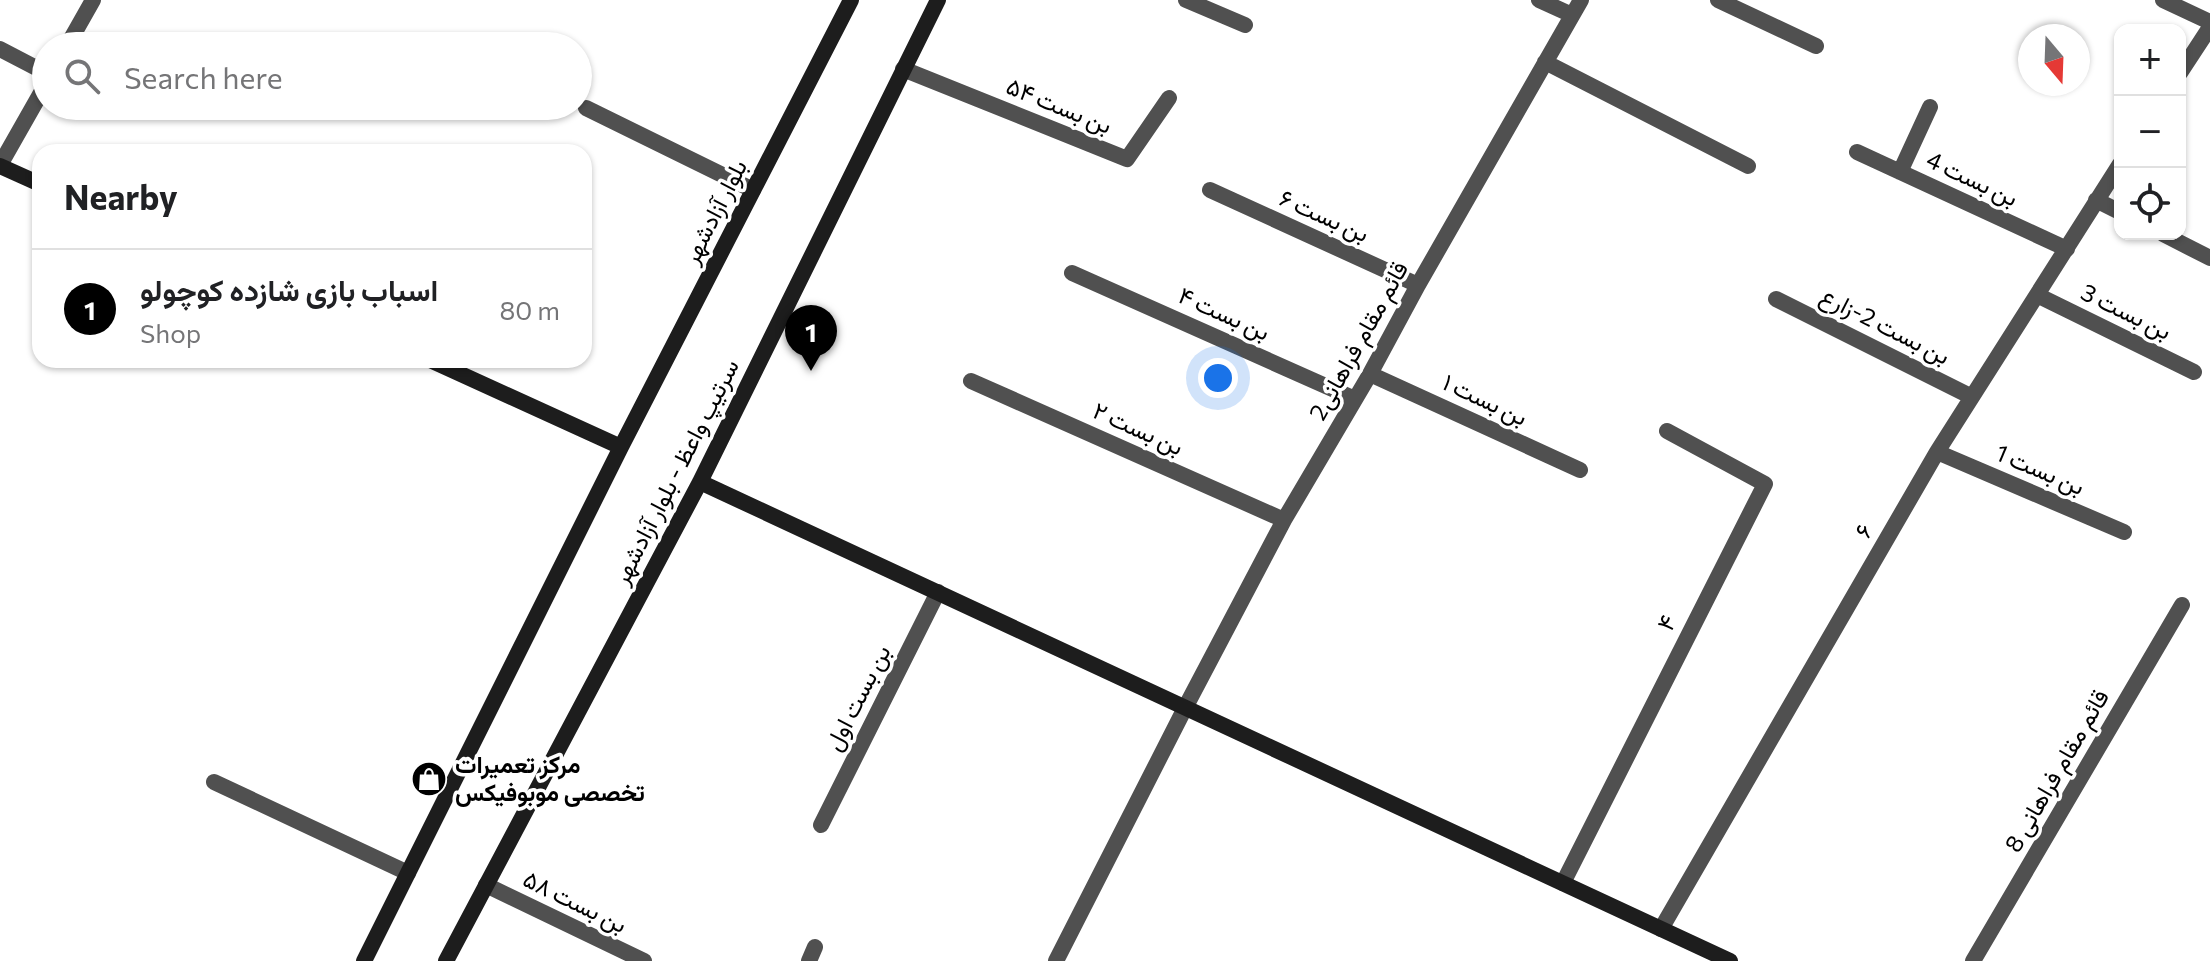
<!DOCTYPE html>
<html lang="en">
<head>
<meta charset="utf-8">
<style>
  :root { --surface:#fff; --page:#f2f2f2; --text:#202124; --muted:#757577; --line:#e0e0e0; --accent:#000 }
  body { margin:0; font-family:Commissioner,Vazirmatn,sans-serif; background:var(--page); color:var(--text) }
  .controls { position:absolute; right:24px; top:24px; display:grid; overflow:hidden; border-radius:16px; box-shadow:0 2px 6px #0004 }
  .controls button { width:72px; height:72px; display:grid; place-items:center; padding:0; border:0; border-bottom:2px solid var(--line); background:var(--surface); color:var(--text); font:40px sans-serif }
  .compass { position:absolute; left:2018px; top:24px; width:72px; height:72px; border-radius:50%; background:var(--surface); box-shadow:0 2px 6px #0004; rotate:161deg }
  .you { position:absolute; left:1218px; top:378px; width:28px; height:28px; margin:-20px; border:6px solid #fff; border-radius:50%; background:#1a73e8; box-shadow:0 0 0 12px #1a73e833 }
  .badge { display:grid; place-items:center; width:52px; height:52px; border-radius:50%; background:var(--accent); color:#fff; font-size:26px; font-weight:700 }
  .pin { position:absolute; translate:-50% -66px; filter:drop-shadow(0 2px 4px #0008) }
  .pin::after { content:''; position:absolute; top:42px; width:28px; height:24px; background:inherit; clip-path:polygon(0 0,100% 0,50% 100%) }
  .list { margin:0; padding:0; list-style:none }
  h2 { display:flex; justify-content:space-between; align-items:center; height:104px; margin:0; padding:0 32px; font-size:34px }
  h2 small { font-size:26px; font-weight:400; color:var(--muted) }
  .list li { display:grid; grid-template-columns:52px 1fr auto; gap:24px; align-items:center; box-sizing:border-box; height:120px; padding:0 32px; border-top:2px solid var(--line) }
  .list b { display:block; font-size:30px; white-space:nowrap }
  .list p { margin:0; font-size:26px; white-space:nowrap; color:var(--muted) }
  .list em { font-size:26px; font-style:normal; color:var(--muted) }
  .icon { flex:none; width:44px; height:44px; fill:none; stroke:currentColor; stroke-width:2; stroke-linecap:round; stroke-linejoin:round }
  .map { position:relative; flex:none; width:2210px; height:961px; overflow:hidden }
  .search { position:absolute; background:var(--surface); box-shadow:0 2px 6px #0004; left:32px; top:32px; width:560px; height:88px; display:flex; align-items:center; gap:20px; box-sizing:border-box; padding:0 28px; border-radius:44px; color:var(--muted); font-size:30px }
  .panel { position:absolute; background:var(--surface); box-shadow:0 2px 6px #0004; left:32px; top:144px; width:560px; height:224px; border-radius:24px }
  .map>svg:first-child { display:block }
</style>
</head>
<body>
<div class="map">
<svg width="2210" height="961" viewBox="0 0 2210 961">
  <rect width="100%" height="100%" fill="#fff"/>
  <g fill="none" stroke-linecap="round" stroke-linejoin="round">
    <path stroke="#505050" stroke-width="16" d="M1186 0 1245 25
      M1539 0 1572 15
      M1718 0 1816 46
      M2163 0 2210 22
      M67 46 93 0
      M0 49 46 73
      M1545 62 1748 166
      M903 69 1127 159 1169 98
      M2180 73 2210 27
      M586 108 753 190
      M1857 152 2067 249
      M0 165 46 84
      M1900 172 1930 107
      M1210 190 1418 285
      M2096 200 2120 212
      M2163 234 2210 258
      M1072 273 1355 399
      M2037 295 2194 372
      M1776 299 1972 397
      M1370 374 1580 470
      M971 381 1284 520
      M1937 452 2124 532
      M214 782 408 873
      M821 825 938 592
      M1563 883 1765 484 1667 431
      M486 885 644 961
      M1661 929 1937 452 2120 164
      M809 961 815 947
      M1056 961 1185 708 1284 520 1370 374 1418 285 1581 0
      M1973 961 2182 605"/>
    <path stroke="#1d1d1d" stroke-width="16" d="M0 166 40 184
      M430 360 621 447
      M700 482 1730 961
      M364 961 621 447 851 0
      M446 961 700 482 938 0"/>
  </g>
  <defs>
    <symbol id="shop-disc" viewBox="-11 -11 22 22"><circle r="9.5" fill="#000" stroke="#fff"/><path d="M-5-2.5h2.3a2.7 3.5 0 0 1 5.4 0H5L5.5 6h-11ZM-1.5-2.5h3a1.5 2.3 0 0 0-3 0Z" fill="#fff"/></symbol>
  </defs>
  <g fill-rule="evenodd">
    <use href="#shop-disc" x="409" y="759" width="40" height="40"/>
  </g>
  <g text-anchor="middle" stroke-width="7" stroke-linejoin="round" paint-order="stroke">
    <g font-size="24" fill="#000" stroke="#fff">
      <text transform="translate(1059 106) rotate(22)" y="8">بن بست ۵۴</text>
      <text transform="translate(1972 179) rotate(25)" y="8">بن بست 4</text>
      <text transform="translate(715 212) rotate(-63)" y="8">بلوار آزادشهر</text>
      <text transform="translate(1324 216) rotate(24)" y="8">بن بست ۶</text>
      <text transform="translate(2126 312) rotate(26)" y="8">بن بست 3</text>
      <text transform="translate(1224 314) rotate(24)" y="8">بن بست ۴</text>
      <text transform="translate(1885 326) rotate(27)" y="8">بن بست 2-زارع</text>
      <text transform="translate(1359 341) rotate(-61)" y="8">2قائم مقام فراهانی</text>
      <text transform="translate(1485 400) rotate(25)" y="8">بن بست ۱</text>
      <text transform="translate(1138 429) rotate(24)" y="8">بن بست ۲</text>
      <text transform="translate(2040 470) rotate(23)" y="8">بن بست 1</text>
      <text transform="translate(676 472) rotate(-63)" y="8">سرتیپ واعظ - بلوار آزادشهر</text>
      <text transform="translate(1864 531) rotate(-60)" y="8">۶</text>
      <text transform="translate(1667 623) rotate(-63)" y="8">۴</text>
      <text transform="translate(858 698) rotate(-63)" y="8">بن بست اول</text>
      <text transform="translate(2057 771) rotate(-60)" y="8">8 قائم مقام فراهانی</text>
      <text transform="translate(575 902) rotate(26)" y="8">بن بست ۵۸</text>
    </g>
    <g font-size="24" font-weight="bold" fill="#000" stroke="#fff" text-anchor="start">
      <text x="455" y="773">مرکز تعمیرات<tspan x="455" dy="28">تخصصی موبوفیکس</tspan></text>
    </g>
  </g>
</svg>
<div class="controls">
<button>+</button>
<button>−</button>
<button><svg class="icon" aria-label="locate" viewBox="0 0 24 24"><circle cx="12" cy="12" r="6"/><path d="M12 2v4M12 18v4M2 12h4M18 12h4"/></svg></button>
</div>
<svg class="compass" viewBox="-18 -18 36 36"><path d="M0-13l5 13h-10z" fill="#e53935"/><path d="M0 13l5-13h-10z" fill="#757577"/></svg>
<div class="you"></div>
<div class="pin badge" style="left:811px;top:371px">1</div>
<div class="search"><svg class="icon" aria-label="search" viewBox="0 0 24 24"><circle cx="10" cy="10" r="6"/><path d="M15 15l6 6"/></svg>Search here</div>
<section class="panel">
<h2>Nearby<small></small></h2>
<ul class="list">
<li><span class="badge">1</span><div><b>اسباب بازی شازده کوچولو</b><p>Shop</p></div><em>80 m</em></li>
</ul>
</section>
</div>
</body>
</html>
